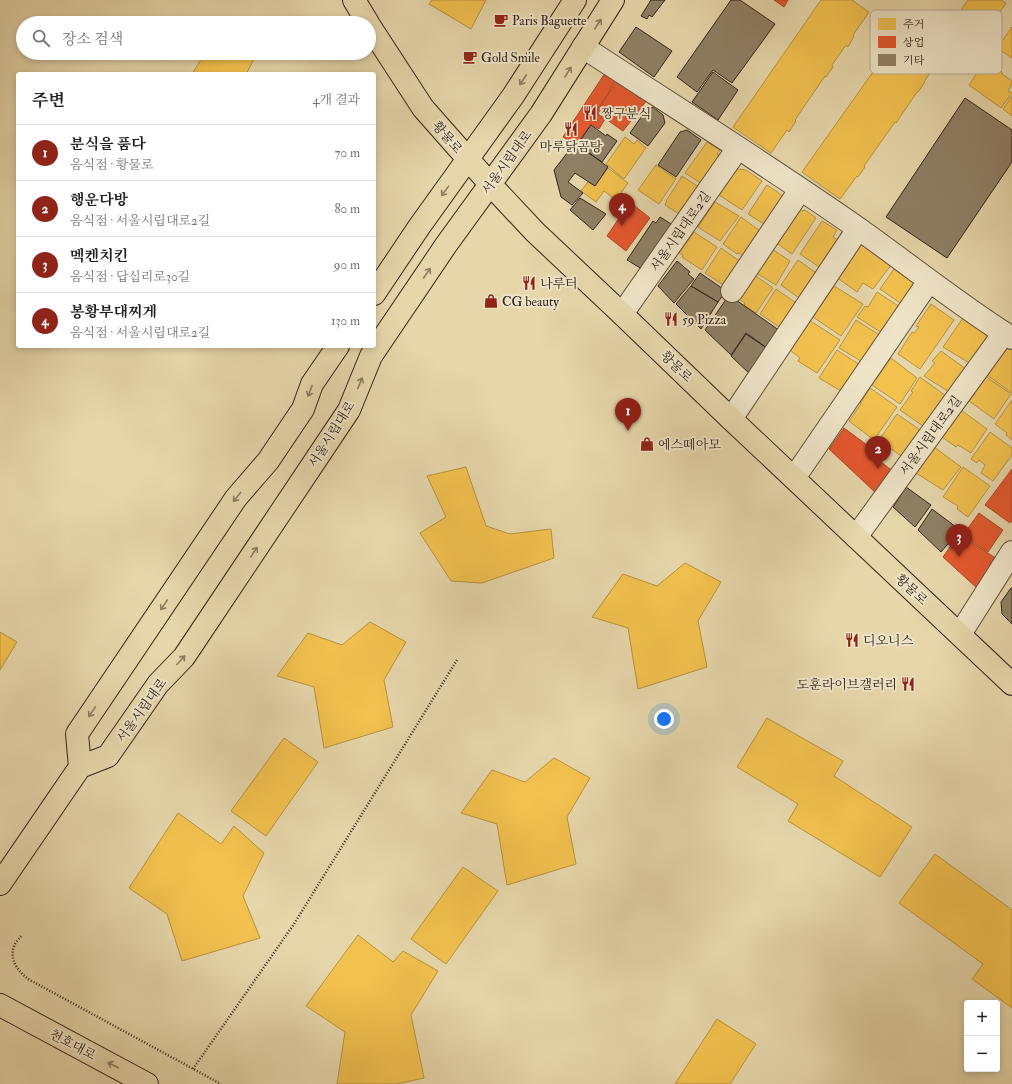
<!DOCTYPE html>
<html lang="ko">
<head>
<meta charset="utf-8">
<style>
  :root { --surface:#fff; --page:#f6f6f6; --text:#202124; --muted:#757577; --line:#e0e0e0; --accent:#8f2418 }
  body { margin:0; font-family:"IM FELL Double Pica","Noto Serif KR",serif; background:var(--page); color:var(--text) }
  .controls { position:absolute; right:12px; bottom:12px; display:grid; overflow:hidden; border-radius:4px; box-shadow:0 2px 6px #0003 }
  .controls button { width:36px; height:36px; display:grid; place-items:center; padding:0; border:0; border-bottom:1px solid var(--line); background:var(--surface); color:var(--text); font:20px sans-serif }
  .you { position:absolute; left:664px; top:719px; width:14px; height:14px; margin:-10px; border:3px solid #fff; border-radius:50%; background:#1a73e8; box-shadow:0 0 0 6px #1a73e833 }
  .badge { display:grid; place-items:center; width:26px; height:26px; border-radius:50%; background:var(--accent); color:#fff; font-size:13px; font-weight:700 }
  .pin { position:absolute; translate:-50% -33px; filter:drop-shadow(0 1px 2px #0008) }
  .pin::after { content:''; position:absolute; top:21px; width:14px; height:12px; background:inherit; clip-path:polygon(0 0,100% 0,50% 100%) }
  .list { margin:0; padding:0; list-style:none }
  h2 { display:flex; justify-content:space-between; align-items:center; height:52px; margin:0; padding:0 16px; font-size:17px }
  h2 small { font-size:13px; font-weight:400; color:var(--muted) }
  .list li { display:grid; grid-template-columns:26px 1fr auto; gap:12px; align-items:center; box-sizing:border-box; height:56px; padding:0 16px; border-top:1px solid var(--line) }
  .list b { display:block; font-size:15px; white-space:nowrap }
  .list p { margin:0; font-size:13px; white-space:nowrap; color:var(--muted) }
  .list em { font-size:13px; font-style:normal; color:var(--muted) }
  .icon { flex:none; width:22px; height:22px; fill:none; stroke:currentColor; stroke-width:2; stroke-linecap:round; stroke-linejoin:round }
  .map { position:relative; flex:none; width:1012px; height:1084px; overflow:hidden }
  .search { position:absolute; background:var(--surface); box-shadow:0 2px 6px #0003; left:16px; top:16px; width:360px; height:44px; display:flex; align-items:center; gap:10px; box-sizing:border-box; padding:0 14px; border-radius:22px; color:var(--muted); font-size:15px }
  .panel { position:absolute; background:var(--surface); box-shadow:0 2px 6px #0003; left:16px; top:72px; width:360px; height:276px; border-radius:4px }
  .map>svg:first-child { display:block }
</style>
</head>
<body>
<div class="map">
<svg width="1012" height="1084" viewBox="0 0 1012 1084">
  <rect width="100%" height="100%" fill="#e6d6aa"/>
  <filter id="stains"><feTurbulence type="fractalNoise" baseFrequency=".005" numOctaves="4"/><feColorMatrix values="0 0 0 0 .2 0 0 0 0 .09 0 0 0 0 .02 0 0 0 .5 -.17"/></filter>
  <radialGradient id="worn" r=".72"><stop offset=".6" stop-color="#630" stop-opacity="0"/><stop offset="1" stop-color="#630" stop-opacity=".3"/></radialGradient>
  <path fill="#f2c14e" stroke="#b8923f" d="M432 0H486L471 29 429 4Z
    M821 0H852L869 12 853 35 854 36 848 47 846 45 832 65 833 67 826 77 825 76 795 120 796 121 789 132 787 130 771 153 733 127Z
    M968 0H1001L1006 3 992 24 980 16 977 20 961 10Z
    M1012 27V58L997 48Z
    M902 31 940 58 924 82H925L918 92H917L896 123 895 122 864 166 865 167 858 177 857 176 840 199 802 172Z
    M205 53H257V54L246 74H192Z
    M985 61 1002 72 1001 73 1012 81V84L1008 91 1012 93 1001 108 969 85Z
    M1012 96V116L1003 109Z
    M625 137 634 144 637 140 646 148 624 179 606 164Z
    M707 142 720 150 717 154 723 158 705 186 685 173Z
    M656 165 676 179 659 204 638 190Z
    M608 168 628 183 616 200 604 191 596 202 581 191 588 182 595 186Z
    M737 169 746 170 762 181 742 210 719 195Z
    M682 176 702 189 682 216 665 205 667 201H666Z
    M767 185 779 193 782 196V199L764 224 748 214Z
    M715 202 739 216 720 241 698 227Z
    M805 210 816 218 792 254 775 242 796 212Z
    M741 217 760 231 743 256 739 253 737 254 723 244Z
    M822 221 837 230 833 237 838 240 825 271 800 254Z
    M694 232 717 247 702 270 682 257 683 255 679 253Z
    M860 243 891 265 873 289 863 283 857 292 836 277Z
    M721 248 741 262 725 286 705 273Z
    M772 249 790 261 776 285 756 273Z
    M798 260 819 275 802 300 781 285Z
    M894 269 914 283 906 307 880 289Z
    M753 274 773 288 756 313 744 305 745 303 739 299Z
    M834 286 863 304 841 336 813 317Z
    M776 289 799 305 782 329 760 314Z
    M877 292 903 309 885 335 857 317 865 306 868 307Z
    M931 304 954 320 920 369 898 354 912 332 914 333 919 327 916 326Z
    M965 315 990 333 985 339 987 341 971 364 943 347Z
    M809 320 840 340 817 373 798 361 800 358 790 350Z
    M856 320 881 336 866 364 839 348Z
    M1006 343 1012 347V393L987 375Z
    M837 350 863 367 846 394 819 378Z
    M941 351 966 369 949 392 924 376 935 363 932 361Z
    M891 358 917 378 900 404 872 385Z
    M985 376 1011 394 994 419 969 401 975 394 973 391Z
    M920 377 946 396 925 426H923L900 410 913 392 911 391Z
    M870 388 897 407 874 440 849 421 861 404H860Z
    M1012 400V440L1006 435 1007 433 995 424Z
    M961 410 987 429 971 453 958 445 956 447 942 437Z
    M897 414 923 432 904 458 879 440Z
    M990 432 1012 448V455L993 481 981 473 985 465 979 460 977 463 971 459Z
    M934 447 961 467 943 490 916 473Z
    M466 467 486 526 510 534 551 529 554 558 482 583 451 581 420 533 446 517 427 476Z
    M963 467 990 486 968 517 957 509 958 506 943 497Z
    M685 563 721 582 698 621 707 667 638 689 628 628 592 617 623 574 657 586Z
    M370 622 406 642 384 680 393 727 324 748 314 687 277 676 308 633 342 645Z
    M0 632 17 642 0 670Z
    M767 718 843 761 834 776 912 827 880 877 788 821 798 804 737 767Z
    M284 738 318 762 266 836 231 811Z
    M554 758 590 778 567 817 576 864 507 885 497 824 461 813 492 770 525 782Z
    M178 813 221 844 234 826 264 853 243 896 260 938 182 961 167 914 129 888Z
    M935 854 1012 910V1008L972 979 983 964 899 903Z
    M463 867 498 891 446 964 411 939Z
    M358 935 393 962 403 951 438 971 411 1015 424 1078 397 1084H337L345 1032 306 1006Z
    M717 1019 756 1044 730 1084H675Z"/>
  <path fill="#e4572e" stroke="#ae4728" d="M774 0H788L784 7Z
    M605 73 616 80 596 113 605 119 599 129 591 124 576 145 563 137Z
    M617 81 647 100 623 131 596 112Z
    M630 202 650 218 626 251 607 236Z
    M844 428 875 451 872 455 894 472 878 495 829 449Z
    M1012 469V521L1010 523 985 505Z
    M979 513 1003 530 988 552 963 535Z
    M959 534 997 559 978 589 943 557Z"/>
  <path fill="#8f8065" stroke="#31231b" d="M651 0H665L652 17 649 15 647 19 641 16Z
    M731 0H740L775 24 732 83 713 70 697 92 677 77Z
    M636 27 672 51 654 77 619 52Z
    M713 72 738 90 718 120 692 102Z
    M965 98 1012 130V162L947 258 886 217Z
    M649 106 651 108 653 107 663 115 665 123 648 146 630 133Z
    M591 125 606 136 607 134 617 141 602 162 577 145Z
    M687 130 701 140 676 177 658 165 680 132Z
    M574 144 576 145 577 144 608 167 595 186 575 173 568 182 583 193 572 205 561 197 554 170Z
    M580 198 606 214 593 230 570 210Z
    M660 217 676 227 647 272 627 260 653 221 656 223Z
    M677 261 690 272 688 274 694 279 674 303 658 286Z
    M700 273 726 291 718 302 691 286Z
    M691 286 718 302 701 329 676 304Z
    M729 295 783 333 770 350 746 333 731 355 705 330Z
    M746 334 771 351 753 377 731 356Z
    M906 487 931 505 915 527 893 507Z
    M932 509 960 530 941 552 918 530Z
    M1011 588H1012V624L1002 614 1001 602Z"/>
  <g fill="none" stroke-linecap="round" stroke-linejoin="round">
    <defs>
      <path id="minor" d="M583 47C675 107 769 166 859 229 910 265 959 305 1012 338
        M732 291 800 190
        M622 314 738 148
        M731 419 858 229
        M794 478 929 281
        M856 537 1004 333
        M960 634 1012 552"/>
      <path id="major" d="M354 0 368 23
        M369 25 423 108 490 184 535 232 622 314 731 419 1012 684
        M374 294 419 227 513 96 575 0
        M80 767 77 734 236 498 268 461 303 409 312 384 338 346
        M0 884 80 767 108 756 158 684 184 657 349 410 371 356 446 245 541 114 613 0
        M0 1005 147 1084"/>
    </defs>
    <use href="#minor" stroke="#5e503f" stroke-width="24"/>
    <use href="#major" stroke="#31231b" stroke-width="24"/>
    <path stroke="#31231b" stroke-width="2.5" stroke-dasharray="1 2" stroke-linecap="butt" d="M21 936C19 939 15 943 14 946 9 960 18 971 28 979L221 1084
      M193 1069 294 924 457 660"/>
    <use href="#minor" stroke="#efe4c8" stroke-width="22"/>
    <use href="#major" stroke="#e6d6aa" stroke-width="22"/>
  </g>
  <defs><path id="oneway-shaft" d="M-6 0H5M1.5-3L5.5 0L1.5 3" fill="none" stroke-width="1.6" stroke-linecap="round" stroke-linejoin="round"/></defs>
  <g stroke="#8c7c62">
    <use href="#oneway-shaft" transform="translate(598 24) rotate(-57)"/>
    <use href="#oneway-shaft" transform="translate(568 72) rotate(-58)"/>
    <use href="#oneway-shaft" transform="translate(523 80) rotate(123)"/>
    <use href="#oneway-shaft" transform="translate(445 191) rotate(126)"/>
    <use href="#oneway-shaft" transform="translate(427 273) rotate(-56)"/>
    <use href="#oneway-shaft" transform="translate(360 383) rotate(-68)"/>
    <use href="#oneway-shaft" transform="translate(310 391) rotate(111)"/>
    <use href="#oneway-shaft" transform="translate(237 497) rotate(128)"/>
    <use href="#oneway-shaft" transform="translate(254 552) rotate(-56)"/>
    <use href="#oneway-shaft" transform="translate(164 605) rotate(124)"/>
    <use href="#oneway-shaft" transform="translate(181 660) rotate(-48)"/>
    <use href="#oneway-shaft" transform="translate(92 712) rotate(124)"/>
    <use href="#oneway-shaft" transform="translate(113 1065) rotate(-152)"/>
  </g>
  <defs>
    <symbol id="cafe-bare" viewBox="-9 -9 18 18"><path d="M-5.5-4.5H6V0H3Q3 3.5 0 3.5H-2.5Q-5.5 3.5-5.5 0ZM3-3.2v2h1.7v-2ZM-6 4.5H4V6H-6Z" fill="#8f2418" stroke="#efe4c8" stroke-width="2.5" paint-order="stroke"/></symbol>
    <symbol id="restaurant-bare" viewBox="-9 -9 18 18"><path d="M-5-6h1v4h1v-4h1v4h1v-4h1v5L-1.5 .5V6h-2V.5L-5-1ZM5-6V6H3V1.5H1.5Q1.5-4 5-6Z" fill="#8f2418" stroke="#efe4c8" stroke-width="2.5" paint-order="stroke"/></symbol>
    <symbol id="shop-bare" viewBox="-9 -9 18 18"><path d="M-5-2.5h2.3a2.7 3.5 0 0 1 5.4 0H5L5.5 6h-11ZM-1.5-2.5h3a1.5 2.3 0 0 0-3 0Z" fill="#8f2418" stroke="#efe4c8" stroke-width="2.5" paint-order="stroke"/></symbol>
  </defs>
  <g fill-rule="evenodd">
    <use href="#cafe-bare" x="491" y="10" width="20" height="20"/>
    <use href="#cafe-bare" x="460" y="47" width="20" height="20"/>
    <use href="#restaurant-bare" x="580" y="103" width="20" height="20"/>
    <use href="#restaurant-bare" x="561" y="119" width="20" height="20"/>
    <use href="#restaurant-bare" x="519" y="273" width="20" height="20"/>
    <use href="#shop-bare" x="481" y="291" width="20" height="20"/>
    <use href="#restaurant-bare" x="661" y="309" width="20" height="20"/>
    <use href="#shop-bare" x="637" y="434" width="20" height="20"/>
    <use href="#restaurant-bare" x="842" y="630" width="20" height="20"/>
    <use href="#restaurant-bare" x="898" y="674" width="20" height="20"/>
  </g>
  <g text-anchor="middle" stroke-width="4" stroke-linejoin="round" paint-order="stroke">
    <g font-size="13" fill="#31231b" stroke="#efe4c8" text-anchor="start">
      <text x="512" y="25">Paris Baguette</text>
      <text x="481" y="62">Gold Smile</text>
      <text x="601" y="118">짱구분식</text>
      <text x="571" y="151" text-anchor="middle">마루닭곰탕</text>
      <text x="540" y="288">나루터</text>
      <text x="502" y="306">CG beauty</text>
      <text x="682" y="324">59 Pizza</text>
      <text x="658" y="449">에스떼아모</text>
      <text x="863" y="645">디오니스</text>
      <text x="897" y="689" text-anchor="end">도훈라이브갤러리</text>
    </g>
    <g font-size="13" fill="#31231b" stroke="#efe4c8">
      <text transform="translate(448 137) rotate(49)" y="5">황물로</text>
      <text transform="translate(506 162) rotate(-54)" y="5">서울시립대로</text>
      <text transform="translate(680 231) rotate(-55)" y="5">서울시립대로2길</text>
      <text transform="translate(677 366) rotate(44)" y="5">황물로</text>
      <text transform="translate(331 434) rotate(-58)" y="5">서울시립대로</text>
      <text transform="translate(930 435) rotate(-54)" y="5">서울시립대로2길</text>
      <text transform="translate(912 589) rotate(43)" y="5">황물로</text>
      <text transform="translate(141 710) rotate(-54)" y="5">서울시립대로</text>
      <text transform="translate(73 1044) rotate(28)" y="5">천호대로</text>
    </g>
  </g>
  <rect x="870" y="10" width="132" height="64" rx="6" fill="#efe4c8" stroke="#b6aa94" stroke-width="1"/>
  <rect x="878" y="18" width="18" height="12" fill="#f2c14e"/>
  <rect x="878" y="36" width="18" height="12" fill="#e4572e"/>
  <rect x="878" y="54" width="18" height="12" fill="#8f8065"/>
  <g font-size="11" fill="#31231b">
    <text x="903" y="28">주거</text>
    <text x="903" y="46">상업</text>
    <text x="903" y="64">기타</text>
  </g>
  <rect width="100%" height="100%" filter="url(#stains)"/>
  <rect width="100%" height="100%" fill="url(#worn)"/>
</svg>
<div class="controls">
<button>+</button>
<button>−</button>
</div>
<div class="you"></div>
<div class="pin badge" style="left:628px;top:431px">1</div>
<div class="pin badge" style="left:878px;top:469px">2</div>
<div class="pin badge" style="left:959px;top:557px">3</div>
<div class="pin badge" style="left:622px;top:226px">4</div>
<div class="search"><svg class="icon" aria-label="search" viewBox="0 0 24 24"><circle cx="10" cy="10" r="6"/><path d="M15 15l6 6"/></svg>장소 검색</div>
<section class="panel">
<h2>주변<small>4개 결과</small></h2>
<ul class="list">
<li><span class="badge">1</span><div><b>분식을 품다</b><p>음식점 · 황물로</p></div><em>70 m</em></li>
<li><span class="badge">2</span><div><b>행운다방</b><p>음식점 · 서울시립대로2길</p></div><em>80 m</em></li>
<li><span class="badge">3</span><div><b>멕켄치킨</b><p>음식점 · 답십리로30길</p></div><em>90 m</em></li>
<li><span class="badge">4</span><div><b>봉황부대찌게</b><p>음식점 · 서울시립대로2길</p></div><em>130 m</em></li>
</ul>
</section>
</div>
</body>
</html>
